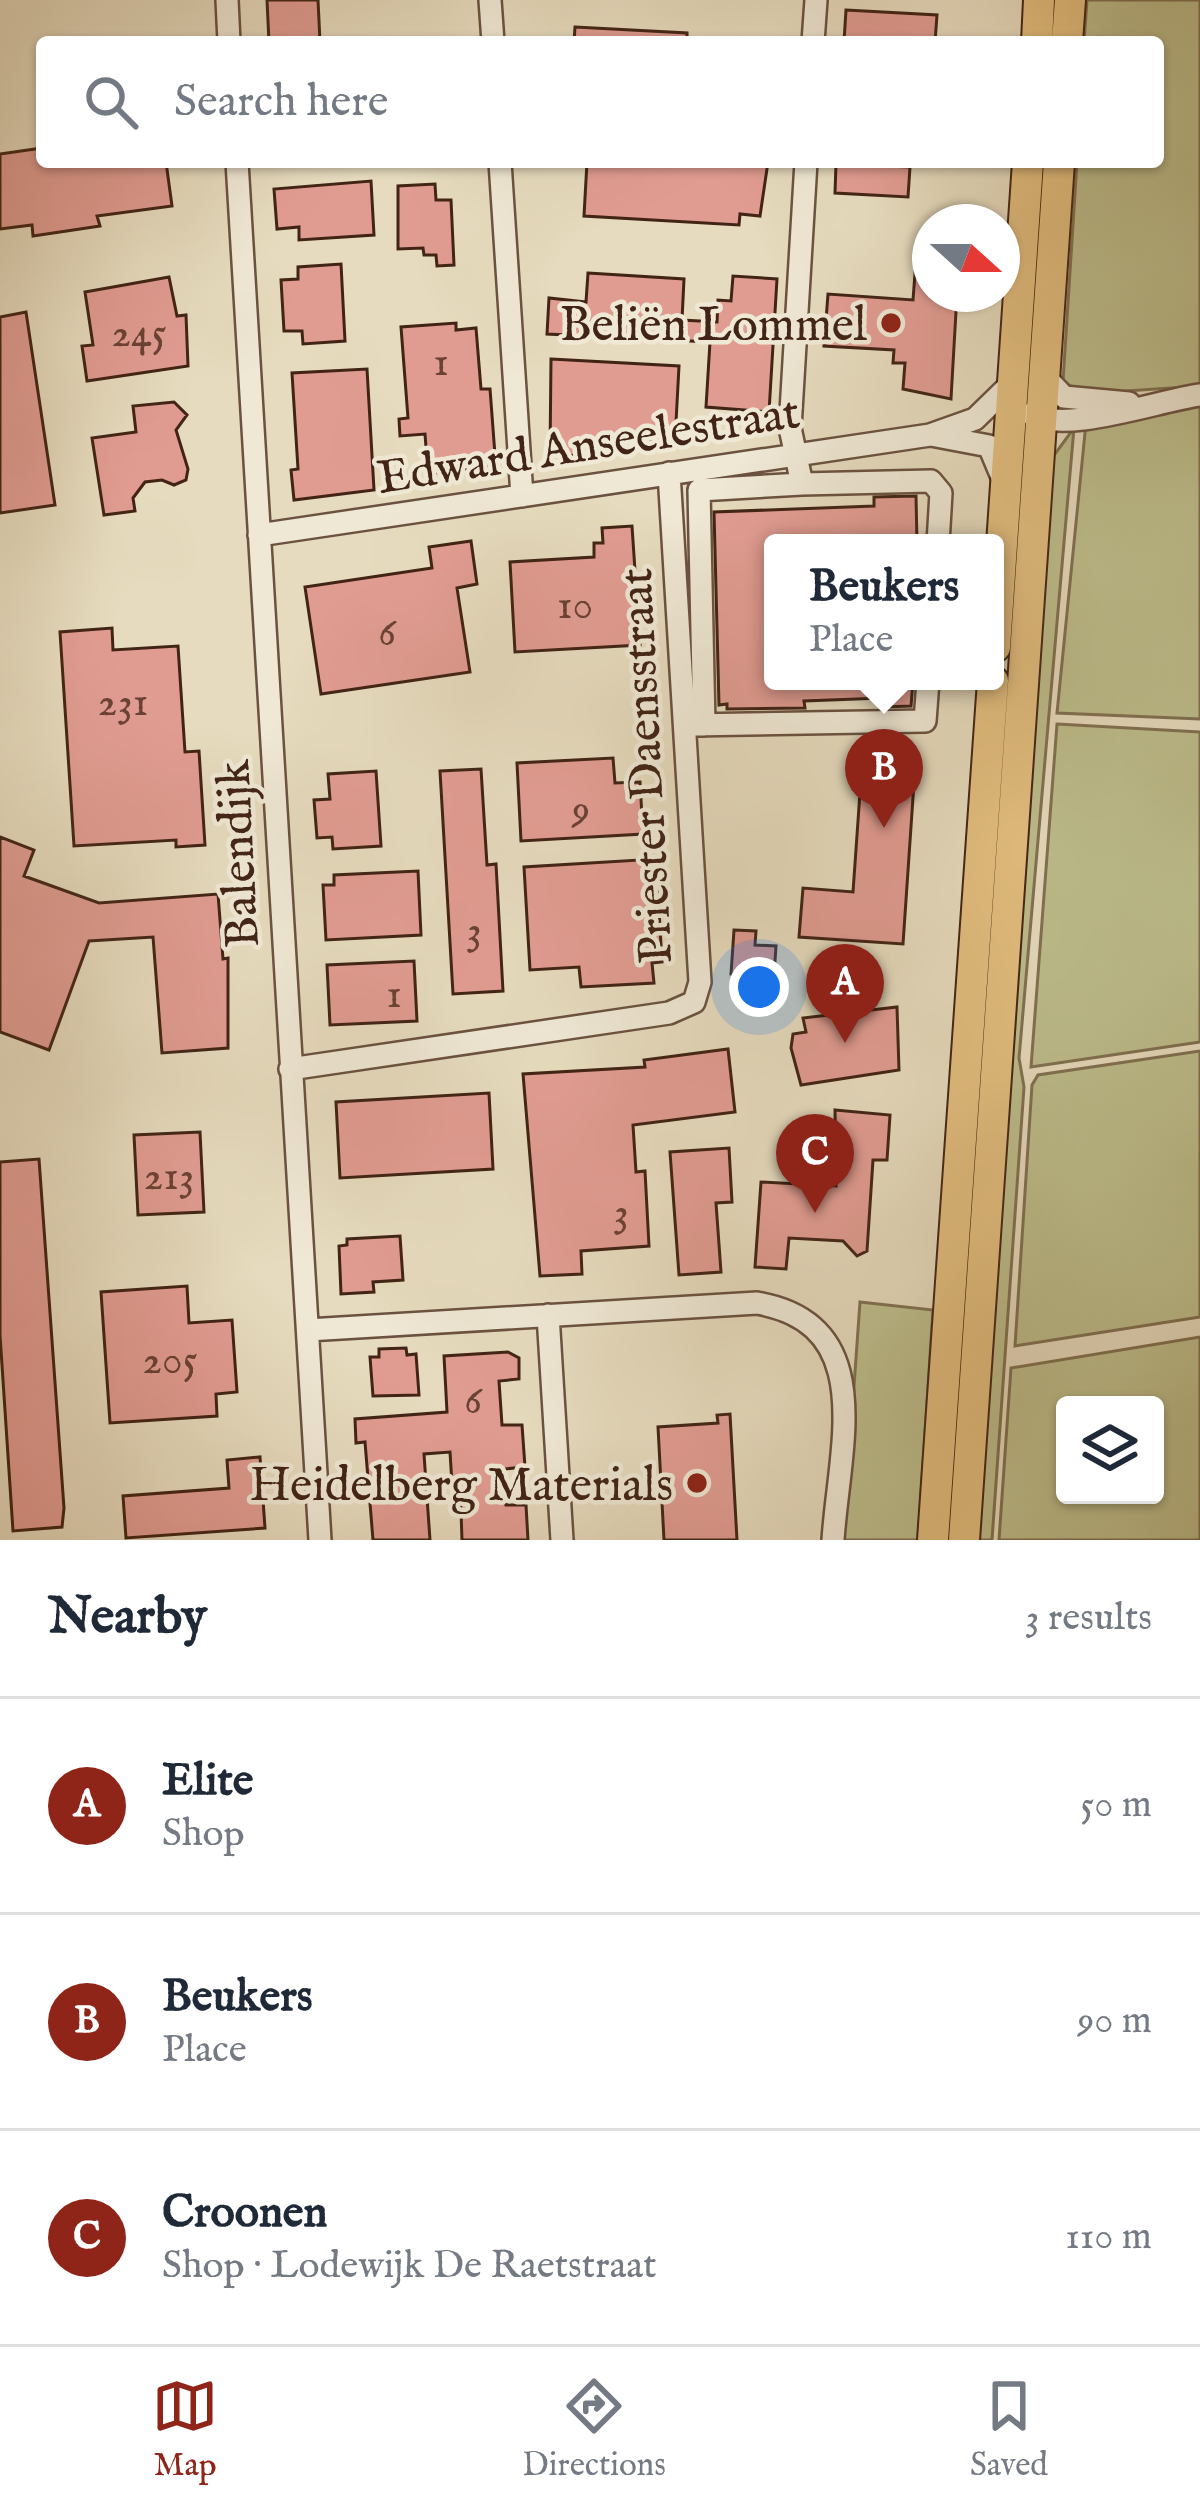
<!DOCTYPE html>
<html lang="en">
<head>
<meta charset="utf-8">
<style>
  :root { --surface:#fff; --page:#f6f6f7; --text:#1f2937; --muted:#747a83; --line:#e0e1e3; --accent:#8f2418 }
  body { margin:0; font-family:"IM FELL English",serif; background:var(--page); color:var(--text) }
  .controls { position:absolute; right:36px; bottom:36px; display:grid; overflow:hidden; border-radius:12px; box-shadow:0 3px 9px #0004 }
  .controls button { width:108px; height:108px; display:grid; place-items:center; padding:0; border:0; border-bottom:3px solid var(--line); background:var(--surface); color:var(--text); font:60px sans-serif }
  .compass { position:absolute; left:912px; top:204px; width:108px; height:108px; border-radius:50%; background:var(--surface); box-shadow:0 3px 9px #0004; rotate:111deg }
  .you { position:absolute; left:759px; top:987px; width:42px; height:42px; margin:-30px; border:9px solid #fff; border-radius:50%; background:#1a73e8; box-shadow:0 0 0 18px #1a73e833 }
  .badge { display:grid; place-items:center; width:78px; height:78px; border-radius:50%; background:var(--accent); color:#fff; font-size:39px; font-weight:700 }
  .pin { position:absolute; translate:-50% -99px; filter:drop-shadow(0 3px 6px #0008) }
  .pin::after { content:''; position:absolute; top:63px; width:42px; height:36px; background:inherit; clip-path:polygon(0 0,100% 0,50% 100%) }
  .popup { position:absolute; left:764px; top:534px; width:240px; height:156px; box-sizing:border-box; display:grid; place-content:center; border-radius:12px; background:var(--surface); filter:drop-shadow(0 3px 9px #0005); font-size:39px; white-space:nowrap; color:var(--muted) }
  .popup b { font-size:45px; color:var(--text) }
  .popup::after { content:''; position:absolute; left:50%; top:100%; margin-left:-24px; border:24px solid transparent; border-top-color:var(--surface) }
  .list { margin:0; padding:0; list-style:none }
  h2 { display:flex; justify-content:space-between; align-items:center; height:156px; margin:0; padding:0 48px; font-size:51px }
  h2 small { font-size:39px; font-weight:400; color:var(--muted) }
  .list li { display:grid; grid-template-columns:78px 1fr auto; gap:36px; align-items:center; box-sizing:border-box; height:216px; padding:0 48px; border-top:3px solid var(--line) }
  .list b { display:block; font-size:45px; white-space:nowrap }
  .list p { margin:0; font-size:39px; white-space:nowrap; color:var(--muted) }
  .list em { font-size:39px; font-style:normal; color:var(--muted) }
  .icon { flex:none; width:66px; height:66px; fill:none; stroke:currentColor; stroke-width:2; stroke-linecap:round; stroke-linejoin:round }
  .map { position:relative; flex:none; width:1200px; height:1540px; overflow:hidden }
  .search { position:absolute; background:var(--surface); box-shadow:0 3px 9px #0004; left:36px; right:36px; top:36px; height:132px; display:flex; align-items:center; gap:30px; box-sizing:border-box; padding:0 42px; border-radius:12px; color:var(--muted); font-size:45px }
  .sheet { height:804px; background:var(--surface) }
  nav { display:flex; justify-content:space-around; align-items:center; box-sizing:border-box; height:168px; border-top:3px solid var(--line); background:var(--surface); font-size:33px; color:var(--muted) }
  nav a { display:grid; justify-items:center; gap:6px }
  nav .on { color:var(--accent) }
  .map>svg:first-child { display:block }
</style>
</head>
<body>
<div class="map">
<svg width="1200" height="1540" viewBox="0 0 1200 1540">
  <rect width="100%" height="100%" fill="#e6dbbe"/>
  <filter id="stains"><feTurbulence type="fractalNoise" baseFrequency=".00167" numOctaves="4"/><feColorMatrix values="0 0 0 0 .2 0 0 0 0 .09 0 0 0 0 .02 0 0 0 .5 -.17"/></filter>
  <radialGradient id="worn" r=".72"><stop offset=".6" stop-color="#630" stop-opacity="0"/><stop offset="1" stop-color="#630" stop-opacity=".3"/></radialGradient>
  <path fill="#bdbd8c" stroke="#807051" stroke-width="3" fill-rule="evenodd" d="M1087 0H1200V386L1082 394 1063 381 1077 162H1158V42H1084Z
    M1200 402V719L1057 713 1086 423Z
    M1074 428 1019 1058 1024 1087 992 1540H978L1052 458Z
    M1057 724 1200 732V1042L1031 1067Z
    M1200 1051V1317L1015 1346 1032 1085 1038 1075Z
    M860 1302 933 1310 918 1540H843Z
    M1200 1337V1540H999L1011 1368ZM1065 1405H1155V1495H1065Z"/>
  <path fill="#e19c92" stroke="#422416" stroke-width="3" d="M267 0H318L320 42H269Z
    M846 10 937 15 935 42H844Z
    M575 27 687 33V42H574Z
    M42 148V162H166L172 206 97 216 100 226 33 236 32 225 0 229V154Z
    M587 162H768L760 216 740 214 739 225 584 216Z
    M836 164 910 167 908 197 835 193Z
    M371 181 374 235 299 240V227L277 229 274 189Z
    M435 184 436 200H451L454 265 437 266 436 255H424L423 248 398 249V186Z
    M916 260 930 261V294H957L951 399 903 389 905 363H893L894 350 824 346 828 294 913 300Z
    M341 264 345 341 303 344 302 331H284L281 280 298 279V267Z
    M588 273 684 279 682 320 717 322 718 300 731 301 733 276 777 279 769 412 706 407 710 342 547 334 549 298 586 302Z
    M169 277 177 316 186 315 188 366 87 381 82 346 93 345 85 292Z
    M26 312 55 505 0 513V317Z
    M456 323V330L476 328 481 389H490L495 455 491 466 428 474 425 434 400 436 399 419 408 418 401 327Z
    M551 359 679 366 675 441 602 437 601 457 550 454Z
    M367 369 374 490 294 500 291 470 298 469 292 373Z
    M174 402 187 415 176 430 188 469 186 480 174 485 162 480 145 482 133 498 135 511 104 515 92 438 136 432 133 406Z
    M916 496 917 543H773V681H913L911 706 882 707V698L804 701 805 708 727 709V704L719 705 714 512 874 506V497Z
    M632 526 640 645 515 652 510 562 594 557V543H603L602 528Z
    M471 541 477 584 457 588 470 672 321 694 305 587 432 568 429 547Z
    M112 628 113 650 178 646 185 752 199 751 205 845 176 847V840L74 846 60 632Z
    M613 758 615 783 640 782 643 834 521 841 517 763Z
    M862 764 915 768 903 944 799 937 803 888 853 892Z
    M481 769 487 865 496 864 503 991 453 994 440 771Z
    M376 771 381 846 333 849 332 837 317 838 314 800 330 799 328 774Z
    M0 837 34 850 24 876 99 903 218 894 223 959 228 958V1048L162 1053 153 937 89 941 49 1050 0 1032Z
    M656 859 662 962 652 963 654 983 581 987 579 967 530 970 524 867Z
    M418 871 421 935 326 940 323 885H334V875Z
    M734 930 756 931 755 945 776 946 774 976 731 974Z
    M414 961 417 1021 330 1025 327 965Z
    M897 1007 899 1070 801 1085 791 1048 793 1034 806 1032 803 1018Z
    M728 1049 735 1112 633 1125 636 1172 645 1171 649 1246 581 1251 582 1274 540 1276 523 1074 645 1067 644 1060Z
    M489 1093 493 1169 340 1178 336 1102Z
    M835 1110 890 1115 887 1160H873L867 1251 857 1256 843 1241 789 1238 786 1269 755 1267 761 1182 836 1186Z
    M200 1132 204 1212 138 1215 134 1135Z
    M729 1148 732 1202 716 1203 721 1272 679 1275 670 1152Z
    M39 1159 64 1508 62 1527 13 1531 0 1335V1162Z
    M400 1236 403 1280 373 1282 374 1292 341 1294 339 1246 347 1245V1239Z
    M187 1286 189 1323 232 1320 237 1392 216 1394 217 1416 110 1423 101 1292Z
    M406 1348 407 1355 416 1354 419 1395 373 1396 370 1357H379V1349Z
    M508 1352 519 1358V1379L499 1381 502 1425H522L525 1467 504 1469 506 1505H526L528 1540H462L460 1482 452 1484 450 1452 424 1454 430 1540H373L365 1442 356 1443 355 1419 447 1412 444 1356Z
    M730 1414 737 1540H664L658 1427 718 1423 717 1415Z
    M260 1457 265 1528 126 1538 123 1496 229 1488 227 1460Z"/>
  <g fill="none" stroke-linecap="round" stroke-linejoin="round">
    <defs>
      <path id="minor" d="M227 0 229 42
        M490 0 493 42
        M813 42 816 0
        M237 162 320 1540
        M500 162 522 496
        M806 162 790 428 802 484 931 481 941 493 938 543
        M1048 380 1064 397 1129 403
        M1031 414C1065 434 1157 401 1200 395
        M931 435 989 446 1002 477
        M259 535 930 435 975 419 1014 381
        M691 725 925 721 928 681
        M704 725 699 490 802 484
        M290 1069 669 1013 694 1002 700 982 669 473
        M548 1315 562 1540
        M308 1330 757 1303C879 1324 839 1447 833 1540"/>
      <path id="highway" d="M1037 42 1039 0
        M1067 42 1070 0
        M995 647 1028 162
        M933 1540 993 681
        M964 1540 1059 162"/>
    </defs>
    <use href="#minor" stroke="#6b5240" stroke-width="26"/>
    <use href="#highway" stroke="#422416" stroke-width="34"/>
    <use href="#minor" stroke="#efe8d5" stroke-width="21"/>
    <use href="#highway" stroke="#e3be7f" stroke-width="30"/>
  </g>
  <g fill="#8f2418" stroke="#efe8d5" stroke-width="4.5">
    <circle cx="891" cy="323" r="12"/>
    <circle cx="697" cy="1483" r="12"/>
  </g>
  <g text-anchor="middle" stroke-width="9" stroke-linejoin="round" paint-order="stroke">
    <g font-size="42" fill="#6a4235">
      <text x="139" y="346">245</text>
      <text x="441" y="375">1</text>
      <text x="575" y="618">10</text>
      <text x="387" y="645">6</text>
      <text x="123" y="715">231</text>
      <text x="581" y="823">9</text>
      <text x="474" y="943">3</text>
      <text x="394" y="1007">1</text>
      <text x="169" y="1189">213</text>
      <text x="621" y="1225">3</text>
      <text x="170" y="1373">205</text>
      <text x="473" y="1413">6</text>
    </g>
    <g font-size="48" fill="#422416" stroke="#efe8d5" text-anchor="end">
      <text x="867" y="340">Beliën Lommel</text>
      <text x="673" y="1500">Heidelberg Materials</text>
    </g>
    <g font-size="48" fill="#422416" stroke="#efe8d5">
      <text transform="translate(588 443) rotate(-9)" y="17">Edward Anseelestraat</text>
      <text transform="translate(644 766) rotate(-93)" y="17">Priester Daensstraat</text>
      <text transform="translate(236 854) rotate(-93)" y="17">Balendijk</text>
    </g>
  </g>
  <rect width="100%" height="100%" filter="url(#stains)"/>
  <rect width="100%" height="100%" fill="url(#worn)"/>
</svg>
<div class="controls">
<button><svg class="icon" aria-label="layers" viewBox="0 0 24 24"><path d="M12 4l9 5-9 5-9-5zM3 14l9 5 9-5"/></svg></button>
</div>
<svg class="compass" viewBox="-18 -18 36 36"><path d="M0-13l5 13h-10z" fill="#e53935"/><path d="M0 13l5-13h-10z" fill="#747a83"/></svg>
<div class="you"></div>
<div class="pin badge" style="left:845px;top:1043px">A</div>
<div class="pin badge" style="left:884px;top:828px">B</div>
<div class="popup"><b>Beukers</b>Place</div>
<div class="pin badge" style="left:815px;top:1213px">C</div>
<div class="search"><svg class="icon" aria-label="search" viewBox="0 0 24 24"><circle cx="10" cy="10" r="6"/><path d="M15 15l6 6"/></svg>Search here</div>
</div>
<section class="sheet">
<h2>Nearby<small>3 results</small></h2>
<ul class="list">
<li><span class="badge">A</span><div><b>Elite</b><p>Shop</p></div><em>50 m</em></li>
<li><span class="badge">B</span><div><b>Beukers</b><p>Place</p></div><em>90 m</em></li>
<li><span class="badge">C</span><div><b>Croonen</b><p>Shop · Lodewijk De Raetstraat</p></div><em>110 m</em></li>
</ul>
</section>
<nav>
<a class="on"><svg class="icon" aria-label="map" viewBox="0 0 24 24"><path d="M3 6l6-2 6 2 6-2v14l-6 2-6-2-6 2zM9 4v14M15 6v14"/></svg>Map</a>
<a><svg class="icon" aria-label="directions" viewBox="0 0 24 24"><path d="M12 3l9 9-9 9-9-9zM9 14v-3h6M13 9l2 2-2 2"/></svg>Directions</a>
<a><svg class="icon" aria-label="saved" viewBox="0 0 24 24"><path d="M7 4h10v16l-5-4-5 4z"/></svg>Saved</a>
</nav>
</body>
</html>
